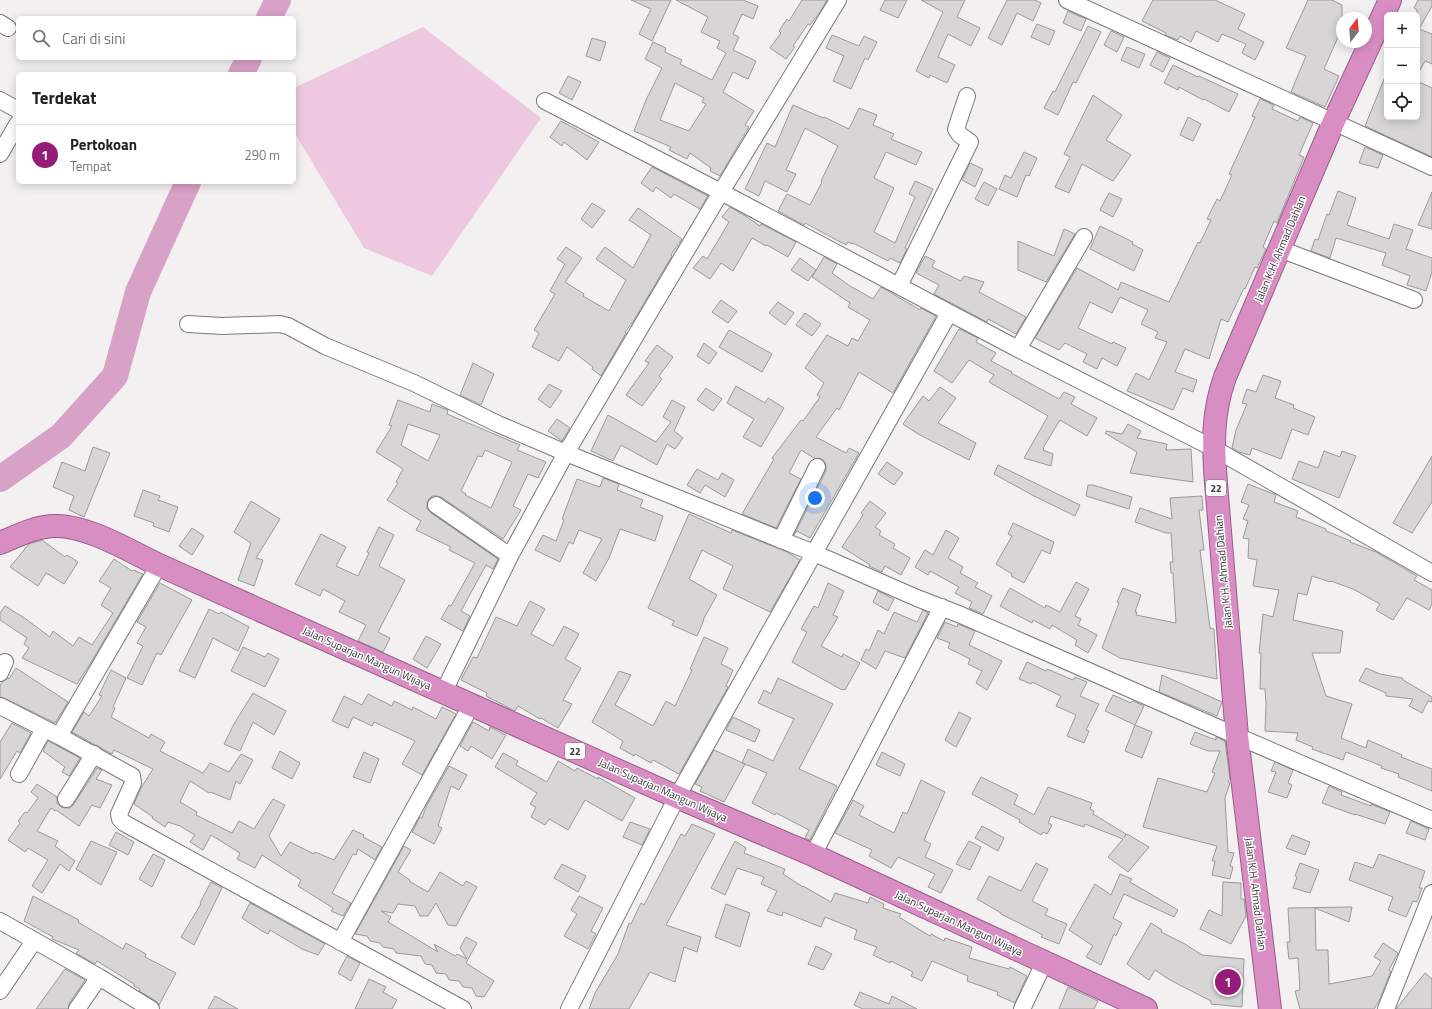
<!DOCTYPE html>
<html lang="id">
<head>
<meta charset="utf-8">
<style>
  :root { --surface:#fff; --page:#f2f2f2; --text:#202124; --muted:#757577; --line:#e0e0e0; --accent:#941d79 }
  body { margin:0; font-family:"Titillium Web",sans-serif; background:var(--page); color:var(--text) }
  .controls { position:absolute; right:12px; top:12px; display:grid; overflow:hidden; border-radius:6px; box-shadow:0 2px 10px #0003 }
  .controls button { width:36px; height:36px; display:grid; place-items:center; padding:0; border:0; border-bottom:1px solid var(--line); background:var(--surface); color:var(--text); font:20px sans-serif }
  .compass { position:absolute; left:1336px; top:12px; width:36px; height:36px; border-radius:50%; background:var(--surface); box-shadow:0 2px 10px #0003; rotate:16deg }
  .you { position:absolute; left:815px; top:498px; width:14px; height:14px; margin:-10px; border:3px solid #fff; border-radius:50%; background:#1a73e8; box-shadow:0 0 0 6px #1a73e833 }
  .badge { display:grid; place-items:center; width:26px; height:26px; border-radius:50%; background:var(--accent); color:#fff; font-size:13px; font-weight:700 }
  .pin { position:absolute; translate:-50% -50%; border:2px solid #fff; box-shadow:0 1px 4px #0006 }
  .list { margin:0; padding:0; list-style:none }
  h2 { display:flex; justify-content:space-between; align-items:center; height:52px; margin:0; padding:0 16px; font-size:17px }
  h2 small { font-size:13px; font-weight:400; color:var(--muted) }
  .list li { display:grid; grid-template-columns:26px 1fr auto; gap:12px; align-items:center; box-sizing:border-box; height:60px; padding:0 16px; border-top:1px solid var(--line) }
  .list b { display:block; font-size:15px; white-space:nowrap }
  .list p { margin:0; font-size:13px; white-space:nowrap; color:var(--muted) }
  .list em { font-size:13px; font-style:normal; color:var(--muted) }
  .icon { flex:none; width:22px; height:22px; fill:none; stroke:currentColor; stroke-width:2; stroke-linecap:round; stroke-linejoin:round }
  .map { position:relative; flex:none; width:1432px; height:1009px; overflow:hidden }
  .search { position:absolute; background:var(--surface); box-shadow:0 2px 10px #0003; left:16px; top:16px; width:280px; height:44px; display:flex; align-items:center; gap:10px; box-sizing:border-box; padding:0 14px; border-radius:6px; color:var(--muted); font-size:15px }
  .panel { position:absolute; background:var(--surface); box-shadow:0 2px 10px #0003; left:16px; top:72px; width:280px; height:112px; border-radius:6px }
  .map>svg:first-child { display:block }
</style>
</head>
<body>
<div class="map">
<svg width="1432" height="1009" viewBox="0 0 1432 1009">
  <rect width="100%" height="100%" fill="#f3f0f2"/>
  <path fill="#eec8e1" d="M423 27 541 118 432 276 364 248 294 132V88Z"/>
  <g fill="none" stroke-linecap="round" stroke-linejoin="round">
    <path stroke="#d8a1c6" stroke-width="26" d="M269 18 278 0
      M241 74 249 58
      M0 479 61 436 115 376 138 292 188 182"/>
  </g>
  <path fill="#d8d5d7" stroke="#9b999a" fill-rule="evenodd" d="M631 0H671L652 41 639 34 651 9Z
    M676 0H743L758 6 753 19 742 14 733 34 739 37 733 50 756 61 748 79 733 72 723 92 754 111 745 125 749 127 720 176 710 171 711 168 690 153 687 159 669 150 671 147 634 131 646 100 662 68 645 59 653 42 666 48 665 52 682 60 680 64 712 80 726 53 717 48 720 41 701 32 708 17ZM675 83 704 98 702 102 706 104 689 131 660 120Z
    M802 0H827L820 12 810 25 808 24 793 46 795 47 786 59 770 48 781 33 779 31 787 19 789 21Z
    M885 0H907L898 18 880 10Z
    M921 0H965L957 17 980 28 971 46 948 34 938 57 955 65 947 83 930 75 929 78 916 71 943 12Z
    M1007 0H1035L1041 3 1033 21 1017 13 1002 45 988 38Z
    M1153 0H1215L1245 14 1238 29 1264 42 1255 60 1242 53 1246 44 1222 34 1218 42 1196 31 1191 42 1180 36 1178 40 1165 35 1166 33 1142 21Z
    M1308 0H1332L1342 5V28L1324 69 1339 76 1325 107 1291 92 1306 56 1286 48Z
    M1418 0H1432V6L1419 29 1432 34V64L1425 61 1417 76V10L1414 8Z
    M1068 11 1086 19 1081 31 1063 23Z
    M1037 24 1055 31 1049 45 1031 37Z
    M1088 26 1101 32 1076 83 1073 82 1058 115 1044 108 1053 91 1055 92Z
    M1111 31 1124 37 1117 52 1104 45Z
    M832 35 859 46 864 36 877 42 868 60 865 58 851 89 833 81 844 56 826 48Z
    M592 38 606 42 600 61 586 56Z
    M1127 47 1145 54 1139 68 1121 60Z
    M1157 52 1170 58 1163 72 1150 65Z
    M1173 65 1198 77 1199 76 1238 94 1229 112 1204 99 1203 100 1179 87 1178 90 1164 83Z
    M1387 72V117H1417V81L1432 88V157L1365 126Z
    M568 76 581 82 572 100 559 93Z
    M1093 95 1122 115 1106 140 1131 155 1113 181 1082 164 1069 193 1055 187 1070 157 1064 154Z
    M1260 99 1274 105 1272 109 1298 121 1300 117 1313 123 1299 155 1304 157 1277 223 1274 221 1263 247 1266 249 1257 268 1255 267 1245 289 1244 288 1228 322 1221 319 1209 359 1185 349 1175 372 1197 380 1193 392 1183 388 1173 410 1127 391 1136 373 1149 380 1167 342 1155 338 1158 332 1141 324 1148 310 1120 297 1112 313 1090 302 1078 328 1112 344 1113 342 1126 348 1117 366 1102 358 1097 369 1083 362 1087 354 1065 343 1059 350 1035 338 1077 268 1118 290 1121 282 1169 302 1198 242 1200 243 1211 220 1207 219 1217 199 1220 201 1232 175 1229 174 1255 117 1252 116Z
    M793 105 823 118 824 117 849 129 859 108 877 115 873 125 894 134 891 139 922 152 916 165 886 152 874 178 894 188 874 232 895 243 915 197 909 194 915 181 933 189 905 248 907 249 900 263 890 258 888 261 853 243V244L848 242 846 245 805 223 804 225 778 211 787 194 810 205 822 182 821 181 838 146 805 128 786 170 796 174 787 192 765 181 759 196 745 189 767 143 775 147Z
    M1188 117 1201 124 1193 141 1180 135Z
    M561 121 599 142 587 160 564 142 562 146 550 137Z
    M1365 147 1383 155 1378 168 1359 163Z
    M1024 152 1037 158 1029 176 1026 175 1017 197 999 189 1005 175 1011 178Z
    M970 163 983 169 975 187 962 180Z
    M652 167 708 196 700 209 674 194 671 198 656 187 653 192 641 183Z
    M984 182 997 189 988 206 975 199Z
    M1338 191 1356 198 1347 225 1389 239 1394 224 1413 230 1406 249 1432 258V272L1426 291 1407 285 1410 276 1382 265 1386 253 1336 238 1330 258 1311 251 1315 239 1318 240 1327 214 1329 215Z
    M1432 192V229L1418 225Z
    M1109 193 1122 199 1113 217 1100 210Z
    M592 203 605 211 592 228 581 219Z
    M730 207 744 215 760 226 761 224 796 242 788 257 767 245 766 246 752 238 733 271 721 263 710 279 693 268 703 256 707 259 729 222 722 217Z
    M638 208 682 239 671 255 672 256 634 320 625 332 626 333 601 376 592 369 593 367 567 347 559 361 532 347 539 333 534 330 555 294 550 291 565 264 557 259 566 247 582 258 565 282 584 294 583 296 609 311 626 280 596 259 605 247 633 268 651 235 629 220Z
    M1100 226 1133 242 1132 244 1143 250 1134 271 1090 249Z
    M1064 229 1075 234 1046 282 1018 270V241L1054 256Z
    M925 256 935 261 932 267 961 281 964 276 984 282 979 292 1026 317 1016 334 988 319 987 322 934 294 939 285 916 273Z
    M824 257 837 264 832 273 850 286 873 299 881 287 920 310 921 308 936 316 893 393 859 372 839 410 837 408 816 437 846 453 849 448 859 453 810 538 797 531 794 535 826 471V466L825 462 822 459 814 458 801 450 789 473 801 479 776 528 742 514 774 459 772 458 801 420 803 421 820 397 817 395 824 383 805 368 827 335 848 346 852 338 858 341 870 320 848 307 850 303 812 277Z
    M800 258 816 270 808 281 791 270Z
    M721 300 737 311 728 323 712 312Z
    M778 302 794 313 785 325 769 313Z
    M805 313 821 324 812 336 796 325Z
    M959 329 978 338 976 342 996 353 991 361 1012 372 1011 373 1059 399 1064 392 1075 397 1071 404 1097 418 1087 436 1060 420 1043 448 1044 449 1043 450 1053 454 1051 466 1024 458 1048 416 989 382 994 375 969 360 952 383 934 371Z
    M729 330 772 354 762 372 719 347Z
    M704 343 717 353 709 364 697 356Z
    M657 345 673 357 659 376 662 379 642 406 626 395 649 363 645 361Z
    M473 363 494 374 481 405 460 395Z
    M1263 375 1281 381 1275 398 1294 405 1293 408 1315 417 1308 435 1292 429 1281 459 1252 448 1250 455 1239 452 1232 448 1236 430 1247 404 1242 403 1247 389 1256 392Z
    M549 384 562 391 550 408 538 399Z
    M736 386 765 403 768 398 784 408 761 447 743 437 754 419 727 403Z
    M940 387 956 398 938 423 976 443 969 460 918 434 903 424 923 396 929 401Z
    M706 388 722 399 713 411 697 400Z
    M398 400 430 412 432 404 445 409 448 410 447 414 520 445 517 450 546 462 538 478 528 474 513 506 521 510 503 539 441 497 437 496H432L428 500 427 504V509L431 513 498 559 493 569 486 565 461 611 470 616 463 631 441 619 449 605 451 606 475 563 449 550 451 547 416 530 421 521 387 500 398 483 396 482 403 469 376 452 392 426 389 425ZM408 424 440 435 428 461 401 445ZM485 450 512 462 491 508 465 495 466 494 461 491 478 456 482 457Z
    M672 400 685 407 674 431 683 438 675 449 667 444 657 465 621 445 613 461 591 451 608 415 656 442 671 422 663 417Z
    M557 419 570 428 562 441 548 431Z
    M1128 424 1141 431 1137 438 1167 444 1166 450 1191 449 1193 482 1130 473 1137 452 1105 433 1106 431 1122 434Z
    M93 447 110 453 84 517 69 510 74 496 53 487 62 462 85 471Z
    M1324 451 1340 457 1342 451 1356 456 1339 498 1292 479 1299 461 1318 468Z
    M1432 456V502L1412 533 1393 523Z
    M887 462 903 473 894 485 878 474Z
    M998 465 1080 505 1075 516 1034 496 994 474Z
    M697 469 718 480 722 473 734 480 725 497 705 485 700 493 687 485Z
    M603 478 619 484 617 490 643 500 640 507 663 516 655 541 620 529 609 558 596 581 583 573 602 539 579 530 573 544 569 542 560 562 535 550 543 535 556 541 564 520 562 519 577 479 600 487Z
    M1248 484 1276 495 1274 502 1298 511 1296 517 1326 529V531L1351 541 1350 542 1376 552 1417 576 1414 580 1432 590V604L1429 610 1407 598 1393 620 1376 610 1380 604 1353 589 1331 581 1330 582 1312 576 1307 595 1298 593 1293 620 1343 631 1340 653H1312L1326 696 1352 704 1341 738 1366 748 1368 740 1402 755 1401 757 1432 769V791L1398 777 1399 774 1381 768 1382 766 1346 752 1343 760 1312 749 1313 747 1296 740 1298 733 1265 731 1266 704 1265 689H1260L1261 653H1259L1263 614 1273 617 1279 590 1253 586 1257 560 1248 558 1249 539 1243 538 1248 521 1243 519 1249 505 1241 502Z
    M1088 485H1093L1132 497 1129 509 1086 496Z
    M143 490 160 496 158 500 178 507 169 532 153 526 154 523 134 516Z
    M1202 496 1203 510H1199L1204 550H1200L1210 628 1214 629 1217 679 1120 658 1102 648 1119 603 1117 602 1123 588 1141 595 1135 612H1137L1136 615 1176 623 1173 573H1171L1170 562H1173L1171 533H1166L1135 522 1140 508 1172 519 1170 498Z
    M251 501 280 519 256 558 263 560 254 586 238 580 251 543 234 532Z
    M870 501 886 513 875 527 881 531 879 535 895 544 893 548 910 558 901 575 885 566 882 572 869 566 870 565 842 547 863 515 861 513Z
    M689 514 731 533 732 530 787 552 800 560 770 612 723 589 733 566 702 550 689 579 717 595 703 620H704L697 636 672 625 674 621 648 608Z
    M1013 523 1054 542 1050 554 1042 550 1024 583 1011 576 1012 574 996 564 1012 536 1008 534Z
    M379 527 394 535 379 566 405 580 378 632 390 638 383 652 358 641 366 625 339 612 345 601 323 589 320 596 295 584 321 534 346 547 336 566 358 576 369 553 367 552Z
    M192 528 204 536 192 555 179 546Z
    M946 530 959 538 948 558 963 567 960 573 978 583 975 587 992 596 983 614 969 608 972 602 955 593 959 587 930 571 928 575 915 567 925 550 933 555Z
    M42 540 65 557 67 555 78 562 64 584 46 573 38 586 10 567 29 544Z
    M114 559 132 571 133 570 143 574 90 664 77 684 22 658 29 648 24 644 27 638 0 620V613L5 606 23 617 50 637 53 631 73 646 79 637 92 645 113 613 101 605 111 588 99 581Z
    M1076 582 1089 589 1075 616 1081 619 1078 625 1097 635 1088 653 1075 645 1077 640 1052 625 1050 629 1033 620 1032 623 1000 606 1010 588 1045 608 1046 605 1060 612Z
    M160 583 192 600 161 655 157 653 142 685 127 678 143 646 137 643 146 627 137 622Z
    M828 583 844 591 833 615 838 617 821 646 842 657 843 654 860 663 845 690 843 689 842 690 792 662 807 632 801 629 814 606 818 608Z
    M878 591 894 599 888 611 873 602Z
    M530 601 545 609 531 634 553 646 564 626 579 634 565 659 581 668 563 700 572 704 558 728 541 718 540 719 518 706 515 711 509 708 486 696 487 693 461 680 473 657 477 658 496 617 517 626Z
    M209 609 219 614 221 612 249 627 238 651 213 638 195 678 179 671Z
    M923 610 928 613 905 658 885 651 876 669 861 660 866 649 869 651 878 630 884 634 894 612 917 622Z
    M945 622 957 627 958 624 975 631 969 645 1002 661 987 690 976 683 982 671 968 664 970 659 948 648 950 643 937 638Z
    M426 636 441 644 427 668 413 659Z
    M704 637 728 648 721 664 733 670 726 686 728 687 679 774 653 760 651 763 635 754 634 756 620 748 623 741 592 722 619 671 631 675 615 705 653 726 666 701 675 706 692 670 690 669Z
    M243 647 265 657 268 653 279 659 265 687 231 671Z
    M1027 662 1046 671 1047 669 1073 680 1075 677 1087 682 1080 696 1099 704 1086 730 1089 731 1084 743 1067 736 1076 715 1056 706 1061 696 1032 682 1031 684 1019 679Z
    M16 668 68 702 55 723 4 698 0 697V686L2 682 8 678 9 679Z
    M1366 668 1380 674 1403 678V680L1432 697V702L1428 701 1422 713 1409 706 1413 699 1386 696V693L1359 681Z
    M111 670 126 678 113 707 115 708 111 717 149 738 151 734 165 742 160 751 203 773 210 763 229 772 241 754 253 760 240 784 236 781 230 800 210 792 209 793 190 781 180 802 197 812 196 815 232 833 239 821 254 829 273 799 285 805 269 836 281 856 290 842 314 854 315 852 334 860 353 830 364 835 363 837 382 847 375 860 358 849 356 855 353 854 332 893 351 903 343 916 331 911 333 908 298 886 301 880 262 855 255 868 237 859 240 853 211 835 203 850 190 842 195 835 180 826 168 822 165 827 152 818 153 817 134 804 141 788 153 769 114 750 112 754 72 732 84 712 89 716 102 696 99 695Z
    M1162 675 1222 702 1217 716 1159 692Z
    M778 678 833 704 799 769 837 786 810 840 805 838 809 830 776 813 775 815 752 803 767 773 742 763 748 749 773 761 794 719 758 703 764 690 771 694Z
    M253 693 286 711 274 735 253 722 240 751 224 744 234 724Z
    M368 694 392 706 394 701 412 710 413 707 436 719 442 707 456 714 422 775 402 764 415 741 374 722 372 726 353 717 348 728 332 721 344 696 362 705Z
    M1113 695 1131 703 1133 701 1144 706 1135 725 1152 732 1142 758 1125 751 1135 725 1105 711Z
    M959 712 971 718 956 747 945 740Z
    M733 717 760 730 755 742 726 730Z
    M473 722 489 731 490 727 506 735 492 759 471 746 468 751 460 746Z
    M12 723 31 733 20 753 17 751 0 779V742Z
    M1195 732 1216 740V737L1225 741 1230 779 1228 782 1230 783 1225 798 1228 852 1234 853 1230 866 1233 867 1230 879 1212 875 1215 861H1212L1217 846 1143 827 1158 778 1207 792 1215 773 1212 772 1220 751H1208L1190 744Z
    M48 741 80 758 69 776 62 772 65 767 43 751Z
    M714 750 745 764 724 802 700 791 702 787 695 784Z
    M280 751 300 763 292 779 272 768Z
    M364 752 379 759 370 783 353 777Z
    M882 752 905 764 900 776 876 765Z
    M503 753 518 761 516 765 547 782 558 761 575 771 577 768 598 779V777L635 798 622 821 585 800 568 830 549 819 545 825 531 817 536 807 530 804 537 793 495 767Z
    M1275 762 1293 770 1288 783 1292 785 1287 798 1268 792 1276 772 1271 771Z
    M449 766 467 775 459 790 451 786 438 826 442 828 434 844 412 832 420 817 422 818 426 807Z
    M97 768 102 770 96 779 112 785 100 808 92 805 79 826 56 810 55 811 51 808 37 831 58 841 55 846 75 861 69 871 60 864 42 893 32 886 48 860 28 848 25 852 8 840 20 823 18 821 25 812 27 813 38 798 31 792 37 784 57 797V803L61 807 65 808H70L74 804Z
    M981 777 1018 795 1014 804 1034 815 1048 787 1092 803 1090 809 1094 811 1093 814 1126 834 1124 837 1127 834 1149 847 1128 872 1108 857 1123 839 1085 824 1084 827 1051 816 1048 823 1052 825 1047 834 1043 832 1041 835 1019 822 1020 820 972 794Z
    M921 780 945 792 924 840 931 844 925 857 953 870 941 893 928 887 935 874 898 857 891 868 869 856 872 850 835 833 853 800 864 806 859 815 894 833 903 812 907 814Z
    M1329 786 1342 792 1341 795 1371 806V804L1390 812 1385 824 1355 814V815L1322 803Z
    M1411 821 1429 829 1425 840 1406 833Z
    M630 822 650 829 642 845 623 837Z
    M692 824 715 834 666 925 701 937 697 952 684 947 675 982 650 972 629 1009H589L595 993 618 954 629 923 631 924 641 903 644 905 681 834 685 836Z
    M982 826 1004 838 998 851 975 838Z
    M116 832 134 842 128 855 109 845Z
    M1292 835 1310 842 1305 855 1286 848Z
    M91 841 117 852 101 885 76 869Z
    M735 841 746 848 744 853 785 869 783 874 803 887V886L831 902 835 893 868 903 870 897 884 904 883 908 901 914 899 917 930 936 931 934 944 941 945 938 972 947 969 958 1009 969 1010 967 1027 976 1015 1003 997 995 998 992 967 981 968 976 932 961 922 981 911 976 913 972 891 961 890 963 873 955 877 947 854 939 857 930 825 917 821 927 783 912 782 916 767 911 777 891 761 884 764 877 737 868 725 895 711 888Z
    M969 841 981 847 970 870 956 864Z
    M404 846 411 850 398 872 410 880 409 881 428 892 440 872 463 886 466 881 477 887 456 926 448 925 436 903 428 916H420L415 906 398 904 393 913 381 911 391 917 388 922 438 952 434 944 455 956 457 954 467 959 460 948 466 937 477 943 466 963 494 981 484 997 476 996 472 988 463 987 459 981 449 980 446 974 436 973 432 965 425 964 421 956 396 953 394 949 383 947 380 943 370 941 367 936 355 934Z
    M153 854 165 860 152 887 139 879Z
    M1379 854 1425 871 1419 888H1422L1417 902 1413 901 1406 917 1388 910 1393 897 1349 880 1355 862 1373 868Z
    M1036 863 1048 869 1032 901 1048 909 1045 915 1067 924 1059 944 1041 937 1043 935 1001 914V913L977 899 989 876 1021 891Z
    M1300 863 1319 870 1310 893 1293 888 1297 877 1295 876Z
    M562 864 586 876 578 892 554 878Z
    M1120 874 1132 879 1130 882 1178 910 1174 917 1124 894 1113 918 1122 923 1116 936 1114 934 1101 965 1086 957 1093 946 1069 930 1095 884 1111 895Z
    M211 882 222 888 194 945 181 937 201 904 200 903Z
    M1223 882 1241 883V899H1244L1246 916 1231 944 1200 929 1209 910 1222 916Z
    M33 896 79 920 78 922 123 949 126 943 146 954 145 957 176 973 159 1005 156 1001 139 991 140 989 134 986V984L97 961 95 964 76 953 79 950 52 939 53 937 24 921Z
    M579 896 603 908 591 931 596 934 588 949 564 936 577 914 571 910Z
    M250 903 325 944 318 955 302 949 270 930 268 934 262 931 242 918Z
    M726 904 750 913 740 947 715 937Z
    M1352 907 1349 922 1315 908 1316 950H1328L1329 984 1372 976 1381 961 1374 957 1383 943 1398 953 1389 970 1391 971 1379 1001 1374 1009H1300L1295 991 1300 990 1298 958 1289 959 1287 942H1290L1288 908Z
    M1151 923 1162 930 1161 932 1185 944 1202 955 1244 959 1242 1007 1211 1004V1001L1170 980 1155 970 1149 980 1127 964Z
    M816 946 832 954 823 970 808 964Z
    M347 956 360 963 351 981 338 973Z
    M65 969 85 980 69 1004 68 1009H36Z
    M1425 973 1432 979V1009H1396Z
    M369 979 386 987 383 992 397 1000 392 1009H355Z
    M1068 987 1098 1001 1094 1009H1059Z
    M860 992 889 1004 892 996 917 1009H863L854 1005Z
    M215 996 238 1009H208Z"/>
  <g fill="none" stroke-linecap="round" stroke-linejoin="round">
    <defs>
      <path id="minor" d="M1067 0 1432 167
        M0 23 8 28
        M0 100 18 110
        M545 101 721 192 1018 349 1213 448 1432 573
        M0 154 18 123
        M1280 249 1414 300
        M899 286 970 142 960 135 956 129 967 96
        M188 324 222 326 280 324 288 326 325 346 414 383 498 424 566 453 814 553 917 598 961 615 1237 736 1432 820
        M1018 349 1084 237
        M436 505 510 556
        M781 540 817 467
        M159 565 59 736 132 776 133 783 119 814 120 819 124 823 463 1009
        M0 673 5 662
        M443 693 510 556 566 453 721 192 838 0
        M0 706 59 736
        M19 774 44 729
        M66 799 94 754
        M813 855 942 607
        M0 921 99 977 151 1009
        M340 942 472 704
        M0 991 34 941
        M77 1009 99 977
        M569 1009 677 797 949 313
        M1022 1009 1044 963
        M1386 1009 1432 893"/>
      <path id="trunk" d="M0 543C17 536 34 527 53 526 86 524 129 551 159 565L677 797 813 855 1146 1009
        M1270 1009 1237 736 1216 483C1213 444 1212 414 1225 377L1334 121 1390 0"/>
    </defs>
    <use href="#minor" stroke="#7a7879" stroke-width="18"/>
    <use href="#trunk" stroke="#9a5d88" stroke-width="24"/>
    <use href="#minor" stroke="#fff" stroke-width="16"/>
    <use href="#trunk" stroke="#d88ec3" stroke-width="22"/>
  </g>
  <g text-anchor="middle" stroke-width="3" stroke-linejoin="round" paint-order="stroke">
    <g fill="#fffefe" stroke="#747373" stroke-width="1">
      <rect x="1206" y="480" width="20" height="16" rx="3"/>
      <rect x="565" y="743" width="20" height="16" rx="3"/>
    </g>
    <g font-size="10" font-weight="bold" fill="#383737">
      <text x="1216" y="492">22</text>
      <text x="575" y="755">22</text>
    </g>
    <g font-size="11" fill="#383737" stroke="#fffefe">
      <text transform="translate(1280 249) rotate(-67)" y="4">Jalan K.H. Ahmad Dahlan</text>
      <text transform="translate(1223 572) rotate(-95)" y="4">Jalan K.H. Ahmad Dahlan</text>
      <text transform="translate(367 658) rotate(24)" y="4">Jalan Suparjan Mangun Wijaya</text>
      <text transform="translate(663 790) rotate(24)" y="4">Jalan Suparjan Mangun Wijaya</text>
      <text transform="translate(1256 894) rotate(83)" y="4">Jalan K.H. Ahmad Dahlan</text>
      <text transform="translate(959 923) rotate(25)" y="4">Jalan Suparjan Mangun Wijaya</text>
    </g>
  </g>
</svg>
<div class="controls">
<button>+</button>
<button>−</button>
<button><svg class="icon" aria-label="locate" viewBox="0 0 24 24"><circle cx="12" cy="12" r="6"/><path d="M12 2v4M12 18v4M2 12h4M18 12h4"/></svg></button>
</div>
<svg class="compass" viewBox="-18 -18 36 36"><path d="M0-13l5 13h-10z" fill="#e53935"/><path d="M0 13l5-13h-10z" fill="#757577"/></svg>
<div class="you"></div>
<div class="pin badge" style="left:1228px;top:982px">1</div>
<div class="search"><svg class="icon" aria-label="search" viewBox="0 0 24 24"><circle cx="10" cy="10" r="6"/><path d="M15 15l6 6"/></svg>Cari di sini</div>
<section class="panel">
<h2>Terdekat<small></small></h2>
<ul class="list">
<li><span class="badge">1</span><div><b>Pertokoan</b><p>Tempat</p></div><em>290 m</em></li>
</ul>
</section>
</div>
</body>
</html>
